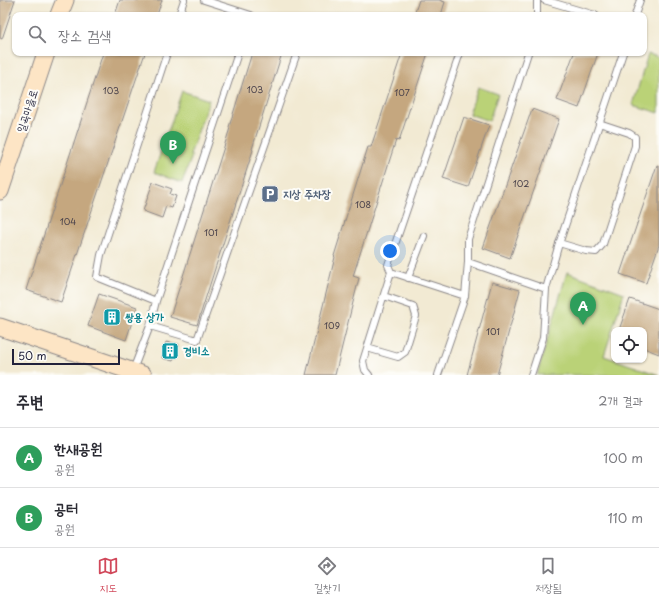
<!DOCTYPE html>
<html lang="ko">
<head>
<meta charset="utf-8">
<style>
  :root { --surface:#fff; --page:#f7f7f7; --text:#2b2b33; --muted:#7c7c81; --line:#e1e1e2; --accent:#d1495b }
  body { margin:0; font-family:"Playpen Sans","Poor Story",sans-serif; background:var(--page); color:var(--text) }
  .controls { position:absolute; right:12px; bottom:12px; display:grid; overflow:hidden; border-radius:8px; box-shadow:0 1px 3px #0004 }
  .controls button { width:36px; height:36px; display:grid; place-items:center; padding:0; border:0; border-bottom:1px solid var(--line); background:var(--surface); color:var(--text); font:20px sans-serif }
  .scale { position:absolute; left:12px; bottom:10px; width:108px; box-sizing:border-box; padding-left:4px; border:2px solid #22223b; border-top:0; font-size:11px; line-height:14px; white-space:nowrap; color:#22223b; -webkit-text-stroke:3px #fdfcf7; paint-order:stroke }
  .you { position:absolute; left:390px; top:251px; width:14px; height:14px; margin:-10px; border:3px solid #fff; border-radius:50%; background:#1a73e8; box-shadow:0 0 0 6px #1a73e833 }
  .badge { display:grid; place-items:center; width:26px; height:26px; border-radius:50%; background:var(--accent); color:#fff; font-size:13px; font-weight:700 }
  .pin { position:absolute; translate:-50% -33px; filter:drop-shadow(0 1px 2px #0008) }
  .pin::after { content:''; position:absolute; top:21px; width:14px; height:12px; background:inherit; clip-path:polygon(0 0,100% 0,50% 100%) }
  .list { margin:0; padding:0; list-style:none }
  h2 { display:flex; justify-content:space-between; align-items:center; height:52px; margin:0; padding:0 16px; font-size:17px }
  h2 small { font-size:13px; font-weight:400; color:var(--muted) }
  .list li { display:grid; grid-template-columns:26px 1fr auto; gap:12px; align-items:center; box-sizing:border-box; height:60px; padding:0 16px; border-top:1px solid var(--line) }
  .list b { display:block; font-size:15px; white-space:nowrap }
  .list p { margin:0; font-size:13px; white-space:nowrap; color:var(--muted) }
  .list em { font-size:13px; font-style:normal; color:var(--muted) }
  .icon { flex:none; width:22px; height:22px; fill:none; stroke:currentColor; stroke-width:2; stroke-linecap:round; stroke-linejoin:round }
  .map { position:relative; flex:none; width:659px; height:375px; overflow:hidden }
  .search { position:absolute; background:var(--surface); box-shadow:0 1px 3px #0004; left:12px; right:12px; top:12px; height:44px; display:flex; align-items:center; gap:10px; box-sizing:border-box; padding:0 14px; border-radius:8px; color:var(--muted); font-size:15px }
  .sheet { height:172px; background:var(--surface) }
  nav { display:flex; justify-content:space-around; align-items:center; box-sizing:border-box; height:56px; border-top:1px solid var(--line); background:var(--surface); font-size:11px; color:var(--muted) }
  nav a { display:grid; justify-items:center; gap:2px }
  nav .on { color:var(--accent) }
  .map>svg:first-child { display:block }
</style>
</head>
<body>
<div class="map">
<svg width="659" height="375" viewBox="0 0 659 375">
  <rect width="100%" height="100%" fill="#fdfcf7"/>
  <filter id="ink" filterUnits="userSpaceOnUse"><feTurbulence type="fractalNoise" baseFrequency=".025" numOctaves="2"/><feDisplacementMap in="SourceGraphic" scale="8" xChannelSelector="R" yChannelSelector="G"/><feConvolveMatrix kernelMatrix="1 2 1 2 8 2 1 2 1" color-interpolation-filters="sRGB"/></filter>
  <filter id="wash" filterUnits="userSpaceOnUse"><feTurbulence type="fractalNoise" baseFrequency=".012" numOctaves="4" result="noise"/><feDisplacementMap in="SourceGraphic" scale="16" xChannelSelector="R" yChannelSelector="G"/><feGaussianBlur stdDeviation="0.9" result="paint"/><feColorMatrix in="noise" values="0 0 0 0 0 0 0 0 0 0 0 0 0 0 0 0 0 1.4 0 .05"/><feComposite in="paint" operator="in"/></filter>
  <g filter="url(#wash)">
    <rect width="100%" height="100%" fill="#f2ead3"/>
    <path fill="#bad277" stroke="#6e7a59" d="M648 54 658 57 659 60V113L633 105Z
      M478 87 498 94 489 121 469 114Z
      M182 91 209 100 190 155 192 156 182 183 154 172Z
      M567 272 624 293 604 356 659 375H537Z"/>
    <g id="blocks">
      <path fill="#c5a77f" d="M0 0H15L2 39 0 38Z
        M120 0H162L157 15H115Z
        M419 0H439L445 2 441 15H414Z
        M103 53H145L61 302 26 290Z
        M252 53H282L252 149 253 150 197 325 170 317 230 128 229 127Z
        M402 53H428L399 141 396 140 353 276 359 278 335 375H306L335 257 334 256 368 147H371Z
        M574 53H598L579 108 557 100Z
        M532 109 559 119 510 258 483 248Z
        M464 117 489 125 468 187 443 179Z
        M657 165 659 166V245L646 283 620 274Z
        M153 182 172 189 170 194 176 196 172 208 166 206 162 218 143 211Z
        M492 282 520 290 497 375H467Z
        M99 294 137 307 126 340 88 326Z
        M630 299 659 309V354L644 348V330H619Z
        M166 342 178 345 173 361 162 358Z"/>
    </g>
  </g>
  <g filter="url(#ink)">
    <use href="#blocks" fill-opacity="0" stroke="#8a8687" stroke-width="1"/>
    <g fill="none" stroke-linecap="round" stroke-linejoin="round">
      <defs>
        <path id="lane" d="M204 0 251 15
          M544 0 595 15
          M179 15 184 0
          M537 15V0
          M635 15 640 0
          M559 243 586 251 596 252 603 244 635 146V137L629 133 599 123
          M468 262 546 289
          M391 272 388 265 460 53
          M408 278 424 236
          M156 301 97 277 101 255 167 53
          M150 326 197 340 297 53
          M367 348 398 357 405 352 416 316 413 306 384 296
          M133 370 150 326 156 301 238 53
          M369 375 365 370 363 361 391 272 465 296
          M438 375 465 296 468 262V239L528 53
          M531 375 543 338 546 289 558 247 623 53"/>
        <path id="secondary" d="M59 15 65 0
          M0 191 46 53
          M0 327 143 375"/>
      </defs>
      <use href="#lane" stroke="#8a8687" stroke-width="8"/>
      <use href="#secondary" stroke="#8a8687" stroke-width="19"/>
      <use href="#lane" stroke="#fff" stroke-width="6"/>
      <use href="#secondary" stroke="#fde5c5" stroke-width="17"/>
    </g>
  </g>
  <defs>
    <symbol id="parking-square" viewBox="-11 -11 22 22"><rect x="-9" y="-9" width="18" height="18" rx="4" fill="#5c6f8a" stroke="#fdfcf7"/><path d="M-3.5-5.5H1a3.5 3.5 0 0 1 0 7H-1V5.5H-3.5ZM-1-3.4V-.6H.8a1.4 1.4 0 0 0 0-2.8Z" fill="#fff"/></symbol>
    <symbol id="building-square" viewBox="-11 -11 22 22"><rect x="-9" y="-9" width="18" height="18" rx="4" fill="#0f9aa8" stroke="#fdfcf7"/><path d="M-4-6H4V6H1V3H-1V6H-4ZM-2.5-4.3h1.7v1.8h-1.7ZM.8-4.3h1.7v1.8H.8ZM-2.5-1h1.7V.8h-1.7ZM.8-1h1.7V.8H.8Z" fill="#fff"/></symbol>
  </defs>
  <g fill-rule="evenodd">
    <use href="#parking-square" x="260" y="184" width="20" height="20"/>
    <use href="#building-square" x="102" y="307" width="20" height="20"/>
    <use href="#building-square" x="160" y="341" width="20" height="20"/>
  </g>
  <g text-anchor="middle" stroke-width="4" stroke-linejoin="round" paint-order="stroke">
    <g font-size="9" fill="#4b434c">
      <text x="255" y="93">103</text>
      <text x="111" y="94">103</text>
      <text x="402" y="96">107</text>
      <text x="521" y="187">102</text>
      <text x="363" y="208">108</text>
      <text x="68" y="225">104</text>
      <text x="211" y="236">101</text>
      <text x="332" y="329">109</text>
      <text x="493" y="335">101</text>
    </g>
    <g font-size="11" fill="#22223b" stroke="#fdfcf7">
      <text transform="translate(27 111) rotate(-72)" y="4">일곡마을로</text>
    </g>
    <g font-size="11" font-weight="bold" fill="#4e5e75" stroke="#fdfcf7" text-anchor="start">
      <text x="283" y="198">지상 주차장</text>
    </g>
    <g font-size="11" font-weight="bold" fill="#0d838f" stroke="#fdfcf7" text-anchor="start">
      <text x="125" y="321">쌍용 상가</text>
      <text x="183" y="355">경비소</text>
    </g>
  </g>
</svg>
<div class="controls">
<button><svg class="icon" aria-label="locate" viewBox="0 0 24 24"><circle cx="12" cy="12" r="6"/><path d="M12 2v4M12 18v4M2 12h4M18 12h4"/></svg></button>
</div>
<div class="scale">50 m</div>
<div class="you"></div>
<div class="pin badge" style="left:583px;top:325px;background:#2e9e5b">A</div>
<div class="pin badge" style="left:173px;top:164px;background:#2e9e5b">B</div>
<div class="search"><svg class="icon" aria-label="search" viewBox="0 0 24 24"><circle cx="10" cy="10" r="6"/><path d="M15 15l6 6"/></svg>장소 검색</div>
</div>
<section class="sheet">
<h2>주변<small>2개 결과</small></h2>
<ul class="list">
<li><span class="badge" style="background:#2e9e5b">A</span><div><b>한새공원</b><p>공원</p></div><em>100 m</em></li>
<li><span class="badge" style="background:#2e9e5b">B</span><div><b>공터</b><p>공원</p></div><em>110 m</em></li>
</ul>
</section>
<nav>
<a class="on"><svg class="icon" aria-label="map" viewBox="0 0 24 24"><path d="M3 6l6-2 6 2 6-2v14l-6 2-6-2-6 2zM9 4v14M15 6v14"/></svg>지도</a>
<a><svg class="icon" aria-label="directions" viewBox="0 0 24 24"><path d="M12 3l9 9-9 9-9-9zM9 14v-3h6M13 9l2 2-2 2"/></svg>길찾기</a>
<a><svg class="icon" aria-label="saved" viewBox="0 0 24 24"><path d="M7 4h10v16l-5-4-5 4z"/></svg>저장됨</a>
</nav>
</body>
</html>
